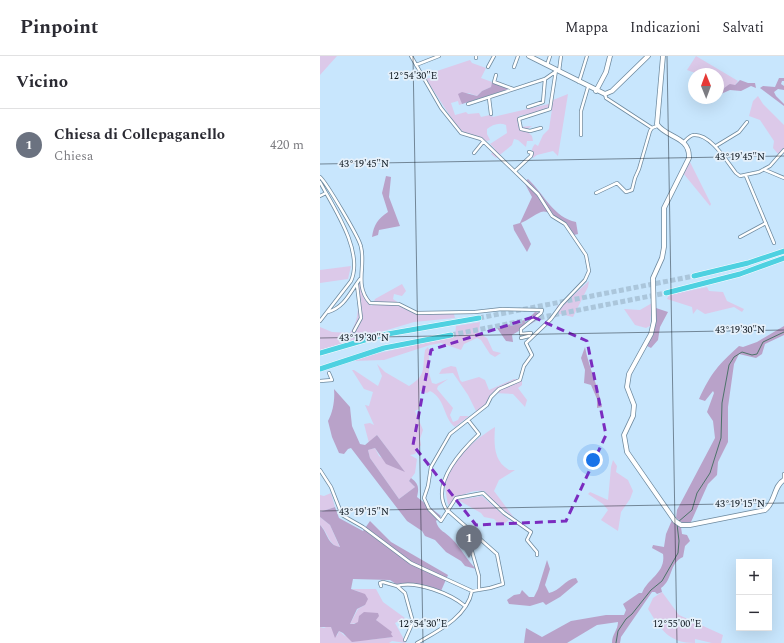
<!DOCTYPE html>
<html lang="it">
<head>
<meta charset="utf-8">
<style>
  :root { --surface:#fff; --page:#f7f7f7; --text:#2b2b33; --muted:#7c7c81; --line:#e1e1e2; --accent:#94541e }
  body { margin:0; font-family:Spectral,serif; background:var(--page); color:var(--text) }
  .controls { position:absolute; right:12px; bottom:12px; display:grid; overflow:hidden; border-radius:0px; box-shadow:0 4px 16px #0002 }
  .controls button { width:36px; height:36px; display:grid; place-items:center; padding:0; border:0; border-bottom:1px solid var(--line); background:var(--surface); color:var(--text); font:20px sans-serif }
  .compass { position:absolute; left:368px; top:12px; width:36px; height:36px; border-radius:50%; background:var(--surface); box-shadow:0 4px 16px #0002; rotate:359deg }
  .you { position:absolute; left:273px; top:404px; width:14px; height:14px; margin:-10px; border:3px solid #fff; border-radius:50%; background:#1a73e8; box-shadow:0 0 0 6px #1a73e833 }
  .badge { display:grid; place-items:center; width:26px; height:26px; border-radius:50%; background:var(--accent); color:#fff; font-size:13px; font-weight:700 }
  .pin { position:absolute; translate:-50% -33px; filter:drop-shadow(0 1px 2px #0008) }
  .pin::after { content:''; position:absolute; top:21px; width:14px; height:12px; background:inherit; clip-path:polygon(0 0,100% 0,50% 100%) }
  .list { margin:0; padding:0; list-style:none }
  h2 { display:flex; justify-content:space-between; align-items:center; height:52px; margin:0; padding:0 16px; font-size:17px }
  h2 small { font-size:13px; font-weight:400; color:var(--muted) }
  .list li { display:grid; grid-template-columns:26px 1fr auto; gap:12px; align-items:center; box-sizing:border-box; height:72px; padding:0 16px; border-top:1px solid var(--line) }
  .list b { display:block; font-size:15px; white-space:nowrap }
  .list p { margin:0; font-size:13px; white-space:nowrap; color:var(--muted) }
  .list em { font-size:13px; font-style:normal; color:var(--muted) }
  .map { position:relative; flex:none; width:464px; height:587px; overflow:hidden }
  header { display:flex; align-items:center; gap:24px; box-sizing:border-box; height:56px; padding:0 20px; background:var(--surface); border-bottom:1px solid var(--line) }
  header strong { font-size:19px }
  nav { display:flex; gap:22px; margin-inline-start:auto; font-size:14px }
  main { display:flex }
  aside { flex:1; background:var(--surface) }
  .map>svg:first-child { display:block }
</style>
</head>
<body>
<header>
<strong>Pinpoint</strong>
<nav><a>Mappa</a><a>Indicazioni</a><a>Salvati</a></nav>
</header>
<main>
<aside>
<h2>Vicino<small></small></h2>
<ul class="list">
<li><span class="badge" style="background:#6b7280">1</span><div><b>Chiesa di Collepaganello</b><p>Chiesa</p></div><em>420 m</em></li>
</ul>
</aside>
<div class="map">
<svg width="464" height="587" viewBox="0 0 464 587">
  <rect width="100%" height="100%" fill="#c8e6fd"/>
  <path fill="#dcc9e9" d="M0 0H17L0 19Z
    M376 0 418 25 415 29C409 30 404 34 398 34V18H378L367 14Z
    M150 4 152 7 166 12 161 22 172 26 171 31 162 35 157 40 149 37 139 38 142 48 139 49 138 45 131 47 135 59 146 56 148 58 159 57 161 61 170 59 173 61 233 47V44L248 38 238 100 233 95 217 99 213 102C211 96 211 93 215 88L218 90 223 79 229 73 232 53 199 60 198 67 199 71 212 70 206 74 212 80 213 85H207L206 91 198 84 194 83 192 89 176 102 171 98 175 93 170 88 187 77 186 69C179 66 172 69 167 73V78L170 84 167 85 143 76 134 66 106 23 118 19 117 15Z
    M438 40 443 48 464 69V92L458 98 453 92 454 85 440 64 429 60 433 45Z
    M369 104 391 148 390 150 363 117Z
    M31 210 28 223 0 227V214Z
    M269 225 268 231 253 261 240 258 235 262 237 250 246 246Z
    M39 226 48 247 52 250 55 243 82 228 86 235 82 240 74 238 73 243 95 258H134L135 262 94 266 0 294V271L12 276 30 277C42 260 36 246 39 226Z
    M387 231 389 235 403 236 407 245 424 253 422 256 414 251 385 258 377 253 373 258 372 251 347 243 349 239Z
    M332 247 330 270 326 272 315 269 304 253 320 254Z
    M160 266 159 277 167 282 173 295 181 297 175 301 170 298 161 284 157 282 144 288 141 294 121 287 110 289 64 304 33 305 59 297 133 281 135 280 136 270Z
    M108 291 109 294V317L112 327 116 328 128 323 118 330 117 333 133 352 130 359 133 366 138 364 140 360H149L135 371C123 362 126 343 110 335L107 337 100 335 99 353 95 355 103 374 100 383 101 389 95 398 90 399 97 403 95 417 89 425 95 431 79 443 50 402 48 394 55 392 59 400 84 415 57 379 49 387 44 368 50 367 54 369 45 349 49 350 53 336 44 333 32 314H34L58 330 62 320 57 308 65 316 89 330C107 319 102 313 105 294Z
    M131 310 136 311 140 324 142 326 159 321 165 324 169 334 194 323 202 324V329L198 332 207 344 205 351 193 338 175 337 164 352 157 357 148 339 133 317 119 318 122 313Z
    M175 371C174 387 173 405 189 414H195L179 424 174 435 195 463 166 439 165 435C152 433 137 440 128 449 127 442 124 431 126 424 133 401 156 383 175 371Z
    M293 404 297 410 296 416 308 424 313 435 310 443 301 456 298 475 281 464 288 454 283 448 268 438 270 436 288 444 291 411Z
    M11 437 15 451 0 456V439L4 440Z
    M162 440 189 464 181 470 174 463 164 461 161 457 138 444Z
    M0 461 10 469 20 492C7 487 9 477 0 469Z
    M31 533H56L63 546 85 562 75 567 86 587 72 585 69 587H0V571L4 572 8 570 11 571 17 580 19 575 25 580 48 584 72 581 56 564 30 568 38 553 45 549 40 536Z
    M342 536 359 559 403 579 401 587H392L375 583V587C349 587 341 574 328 553L333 542Z"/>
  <path fill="#b9a2c9" d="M459 22H464V25H462L461 28 464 30V34L458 33 454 36 456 40 464 48V50L440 32 443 30 455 31Z
    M420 24 428 27H435L436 32 431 30 421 35 410 34 401 38C402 33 405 31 410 28L415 29Z
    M172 26 189 33 142 48 138 38 142 36 157 40 162 35 171 31Z
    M66 120 71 121 69 141 80 170 59 174 58 179 52 181C54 168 58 163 68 156L62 137Z
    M208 123C224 138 234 162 256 166L258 178 254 179C248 172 230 152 221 156 214 159 208 164 201 167L211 188 207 196 194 174 193 169 200 167 212 141 204 126Z
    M336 252 348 256 340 271 338 284 331 292 327 290 335 264Z
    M215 256 220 257 219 263 192 279 193 286 186 285 177 272 208 263Z
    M464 270V279L445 288 442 298 436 302 419 298 414 308 408 351V386L398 406 397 419 388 428 371 466 364 468 356 462 357 454 395 382 393 365 387 356 394 337 393 335 385 345 379 343C391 317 398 309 419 290L423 291 437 286Z
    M265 291C269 312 278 330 282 351L277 352V343L271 329 264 327 265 314 261 302Z
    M14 333 30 351 32 370 40 388 45 389 57 379 85 416 66 408 55 392 48 394 50 402 79 443 95 431 89 425 91 422C99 428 99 432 97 441L121 460 116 465C118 475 126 476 132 483 141 492 147 504 156 513L145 510 141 505 126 496 115 484 105 480 102 475 87 465 31 392 28 393 24 398 19 397 12 381 8 365C13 356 15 344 14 333Z
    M15 451 19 462 43 475 50 465 71 486 128 519 121 535 91 527 76 528 70 524 33 523 31 533 45 538 48 543 45 549 37 553 30 568H34L38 566 39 560 44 556 58 557 59 560 56 564 72 576 71 578 73 581 32 586 23 577 19 575 15 582 11 571H0V469C8 477 7 489 20 491L10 469 0 461V456Z
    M352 464 361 471 362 478 367 479 370 485 365 490 363 501C349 507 353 524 341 532L342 536 337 538 335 536H332L301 581 300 587H292C292 578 298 574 298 566L277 569 247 587H204L206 572 222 581 251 565 286 559H304L306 554 303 548 319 537H322C328 522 346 517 343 498L332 492 333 489 344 491 346 478Z
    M227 504 230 513 225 529 229 537C240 535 245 523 256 522L258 526 240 541 226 549 223 546 210 550 189 548 187 544 194 539 200 538 202 534 209 541H214L218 533Z"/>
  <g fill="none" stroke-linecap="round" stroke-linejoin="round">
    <path stroke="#4d736a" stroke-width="1" d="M358 466 372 454 377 437 390 417 401 382 402 347 409 309 414 301 422 296 432 299 437 298 443 286 464 276
      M296 587 298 575 306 563 312 558 331 534 342 525 358 497 359 485 357 468"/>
    <path stroke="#abc6db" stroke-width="5" stroke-dasharray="5 2.5" stroke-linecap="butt" d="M159 262 374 220
      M131 279 346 237"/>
    <defs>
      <path id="street" d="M91 0 121 52 141 77 161 83 218 138 232 160 245 168 266 199 269 215 265 224 242 248 231 263 206 287 212 299 204 310 200 324 179 333 171 341 167 349 130 378 111 411 108 430 104 442 109 453 121 465 136 442 163 437 184 457 211 476 207 484 217 496V499
        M156 2V0
        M96 9 119 0
        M227 9 230 0
        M168 11 174 0
        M194 11 198 0
        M239 15 241 0
        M176 19 174 26 193 33
        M259 26 267 0
        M285 38 286 42 332 72
        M169 42 171 58
        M148 48 225 23
        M208 51 223 46 225 23 235 16
        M221 72 210 75 201 73 199 63 230 53 236 14
        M261 79V55L268 31
        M364 86C367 83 370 79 374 79 391 78 407 106 416 117L420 120 439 116 450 110 464 94
        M396 90 419 76 427 66
        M154 97 163 86
        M445 114 464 122
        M195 115 211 100 212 97 209 96
        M426 120 454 187
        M0 121C6 126 40 183 41 191 46 211 34 229 50 247L79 248 97 257 155 256 182 253 222 254 221 257 201 273V278L211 277 209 280 201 282
        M0 126C14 152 44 196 31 225L0 265
        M276 137 297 127 306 136 312 134 315 122 319 113 330 75 332 72 337 70
        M0 140 6 137
        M420 181 446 167
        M8 256C25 251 30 236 40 223
        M34 275 41 262 37 229
        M0 325 12 324 9 317
        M0 414 11 431 22 459 43 471 91 507 152 535 170 532 183 528 177 498 126 453C111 427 141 395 159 378L148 364
        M464 418V424
        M157 485 151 492 159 520V534
        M61 530 60 527 63 526 77 530 85 537 93 566 85 584
        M77 530C96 524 131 538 145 550
        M97 587C118 575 147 561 152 535"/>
      <path id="secondary" d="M209 0 285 38 292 35 328 0
        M343 0 337 68C346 82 370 80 369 102L344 152V191L342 202 333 222 334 265 331 278 309 318 307 331 314 349 313 360 304 379 307 396 355 465 361 469H370L445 454C455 447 454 429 464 424
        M276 35 286 16 290 0"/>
      <path id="highway" d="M374 220 428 207 464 195
        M346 237 420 218 464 202
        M0 297 62 279 159 262
        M0 313 64 292 131 279"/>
    </defs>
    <use href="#street" stroke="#6e8a9f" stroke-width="4"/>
    <use href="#secondary" stroke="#6e8a9f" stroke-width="5.5"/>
    <use href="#highway" stroke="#fff" stroke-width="6"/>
    <use href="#street" stroke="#fff" stroke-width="2.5"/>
    <use href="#secondary" stroke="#fff" stroke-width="4"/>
    <use href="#highway" stroke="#4ed1e1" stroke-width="5"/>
  </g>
  <path fill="none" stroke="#7b2cbf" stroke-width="3" stroke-dasharray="8 5" stroke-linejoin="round" d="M213 261 267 285 286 379 246 465 156 469 93 389 111 294Z"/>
  <path fill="none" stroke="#08121a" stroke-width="1" stroke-opacity="0.45" d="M93 0 103 587M347 0 357 587M0 108 464 100M0 282 464 274M0 455 464 447"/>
  <g font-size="10" text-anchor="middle" fill="#08121a" stroke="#e5f0fa" stroke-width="3.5" stroke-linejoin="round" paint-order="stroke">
    <text x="93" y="23">12°54'30"E</text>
    <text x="420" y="104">43°19'45"N</text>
    <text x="44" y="111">43°19'45"N</text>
    <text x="420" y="277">43°19'30"N</text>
    <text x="44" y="285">43°19'30"N</text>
    <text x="420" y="451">43°19'15"N</text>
    <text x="44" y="459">43°19'15"N</text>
    <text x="103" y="571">12°54'30"E</text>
    <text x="357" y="571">12°55'00"E</text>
  </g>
</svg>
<div class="controls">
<button>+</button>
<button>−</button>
</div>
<svg class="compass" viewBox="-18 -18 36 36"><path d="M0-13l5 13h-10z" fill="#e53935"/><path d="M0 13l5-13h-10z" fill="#7c7c81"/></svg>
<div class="you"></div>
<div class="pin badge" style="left:149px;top:502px;background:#6b7280">1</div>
</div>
</main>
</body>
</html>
